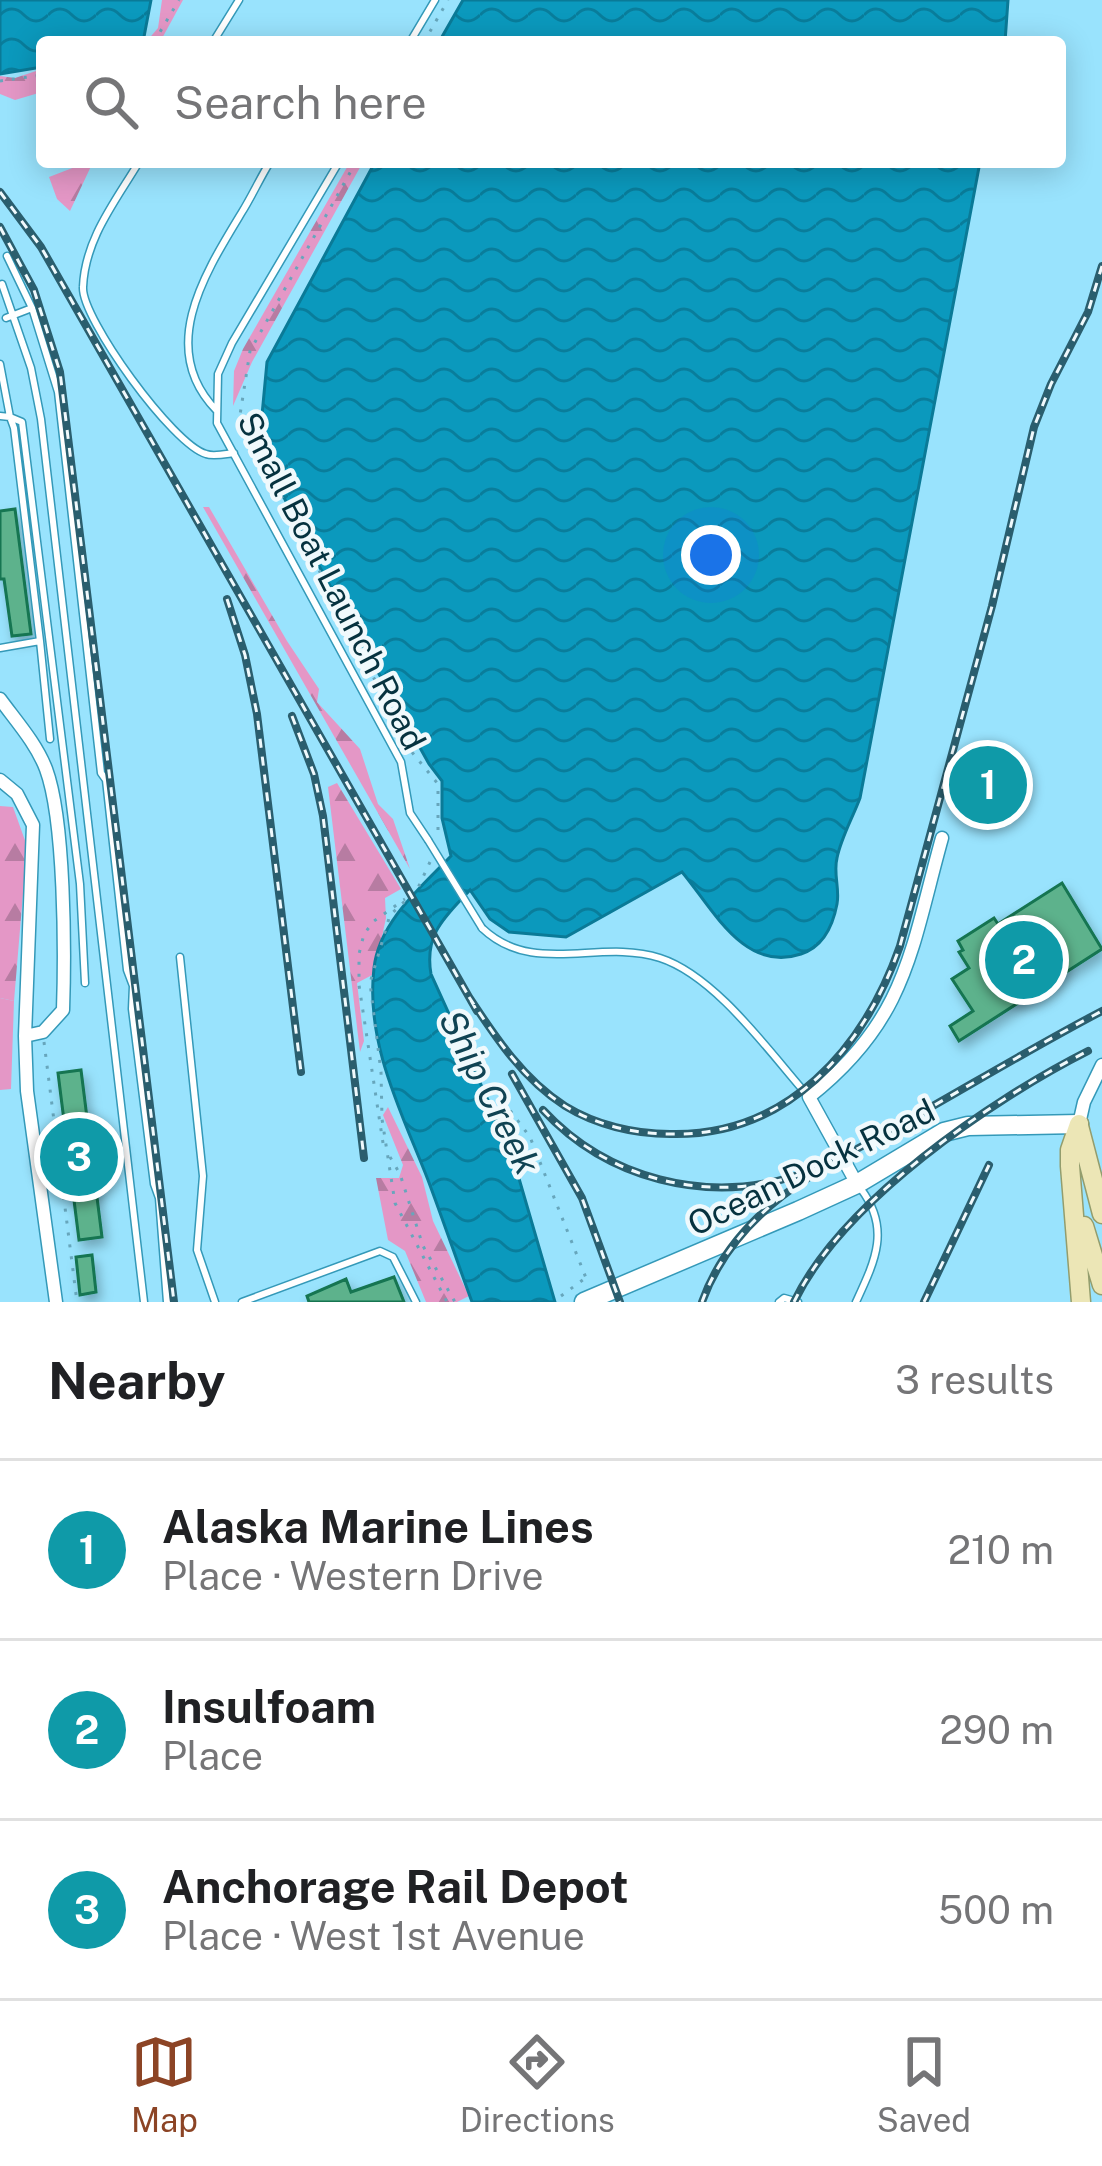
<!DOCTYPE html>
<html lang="en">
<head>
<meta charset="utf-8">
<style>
  :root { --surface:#fff; --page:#f6f6f6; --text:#202124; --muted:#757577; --line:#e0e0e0; --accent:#8c4425 }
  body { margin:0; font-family:"Public Sans",sans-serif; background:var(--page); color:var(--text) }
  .you { position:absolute; left:711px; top:555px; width:42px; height:42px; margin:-30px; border:9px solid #fff; border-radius:50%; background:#1a73e8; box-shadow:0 0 0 18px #1a73e833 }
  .badge { display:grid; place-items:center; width:78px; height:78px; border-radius:50%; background:var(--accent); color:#fff; font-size:39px; font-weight:700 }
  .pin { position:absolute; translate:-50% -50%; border:6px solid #fff; box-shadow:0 3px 12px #0006 }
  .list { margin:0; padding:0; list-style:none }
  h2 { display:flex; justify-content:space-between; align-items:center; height:156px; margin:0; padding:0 48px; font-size:51px }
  h2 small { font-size:39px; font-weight:400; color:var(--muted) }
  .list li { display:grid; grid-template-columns:78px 1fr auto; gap:36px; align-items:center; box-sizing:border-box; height:180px; padding:0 48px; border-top:3px solid var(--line) }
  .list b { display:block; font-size:45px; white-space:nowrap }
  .list p { margin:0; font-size:39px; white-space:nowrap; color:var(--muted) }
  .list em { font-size:39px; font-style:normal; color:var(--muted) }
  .icon { flex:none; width:66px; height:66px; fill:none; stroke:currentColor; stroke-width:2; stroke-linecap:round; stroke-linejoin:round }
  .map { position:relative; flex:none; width:1102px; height:1302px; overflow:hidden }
  .search { position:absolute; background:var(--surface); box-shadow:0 6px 30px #0003; left:36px; right:36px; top:36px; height:132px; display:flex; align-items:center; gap:30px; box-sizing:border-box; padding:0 42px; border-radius:12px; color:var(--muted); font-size:45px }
  .sheet { height:696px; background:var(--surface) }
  nav { display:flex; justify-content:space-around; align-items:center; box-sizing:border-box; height:168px; border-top:3px solid var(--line); background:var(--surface); font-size:33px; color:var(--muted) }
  nav a { display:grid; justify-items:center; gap:6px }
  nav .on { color:var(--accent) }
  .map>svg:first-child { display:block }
</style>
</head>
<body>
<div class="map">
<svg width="1102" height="1302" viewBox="0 0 1102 1302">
  <defs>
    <pattern id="forest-firs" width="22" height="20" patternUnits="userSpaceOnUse" patternTransform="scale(3)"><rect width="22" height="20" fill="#e497c6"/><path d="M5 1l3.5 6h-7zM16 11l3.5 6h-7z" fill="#b77ca2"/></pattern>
    <pattern id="water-waves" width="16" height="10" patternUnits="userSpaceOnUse" patternTransform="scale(3)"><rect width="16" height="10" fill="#0b99bd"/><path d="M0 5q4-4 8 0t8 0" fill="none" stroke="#097d9b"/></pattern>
    <filter id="shadow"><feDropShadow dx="4" dy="7" stdDeviation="6" flood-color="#0004"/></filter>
  </defs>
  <rect width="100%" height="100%" fill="#99e3fd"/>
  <path fill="#e497c6" d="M0 998 14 1001 11 1089 0 1090Z"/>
  <path fill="url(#forest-firs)" d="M162 0H183L160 42H146L158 28Z
    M42 69V92L15 100 0 94V76L15 78Z
    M76 162H93L70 211 57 199 49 177 75 167Z
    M350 162H363L252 362 233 406 234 371 243 349Z
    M203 507H209L287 641 319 689 317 702 360 749 378 804 393 819 410 869Z
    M337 783 401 889 385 898 386 918 374 974 357 983 364 1041 360 1052 328 787Z
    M0 806 13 807 27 846 14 1001 0 998Z
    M388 1107 422 1177 433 1221 469 1296 457 1302H426L405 1251 388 1240 376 1178H399L403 1165 383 1115Z"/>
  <path fill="url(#water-waves)" stroke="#0a7a97" stroke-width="3" d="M0 0H151L143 42H42V67L0 74Z
    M463 0H1008L1005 42H439Z
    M375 162H980L860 798C853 817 841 838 837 858 833 873 840 889 837 904 833 925 823 947 801 954 744 973 713 909 682 872L566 937 509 932 490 919 470 890C445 917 424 934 431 974L511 1151 555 1302H472C457 1261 443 1220 428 1180 402 1113 365 1043 374 968 379 922 421 887 451 856L442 818V781L429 764 308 546 259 447 267 362Z"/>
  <path fill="#5db28c" stroke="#137451" stroke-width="3" filter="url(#shadow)" d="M15 509 31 634 12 636 4 579H0V511Z
    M979 770 1003 776 999 801 972 794Z
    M1062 883 1102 949 959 1041 950 1026 973 1011 952 979 969 968 959 952 963 950 958 941 994 918 998 924Z
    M81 1070 102 1237 79 1240 58 1073Z
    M92 1255 96 1292 80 1295 76 1257Z
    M394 1277 404 1302H309L307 1296 346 1279 351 1292Z"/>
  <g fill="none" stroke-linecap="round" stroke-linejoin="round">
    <defs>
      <path id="lane" d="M213 42 239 0
        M410 42 435 0
        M139 162C115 202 85 239 83 287 81 318 173 445 206 454 213 457 226 454 234 453
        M339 162 232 343 218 374 217 423 401 762 410 813 428 840
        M7 256 32 308 58 392 101 773 106 780 127 970 133 986 132 1009 154 1184 159 1198 167 1302
        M2 284 31 368 41 419 144 1302
        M6 318 32 308
        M0 364 10 417 22 422 80 884 85 983
        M217 411C156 349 205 273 242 212 252 196 260 178 270 162
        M0 416 10 417 14 428 40 641 0 648
        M40 641 50 739
        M482 928C533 977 599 938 660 958 716 976 770 1053 809 1097
        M180 957 203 1176 197 1250 215 1302
        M242 1302 380 1251 393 1257 416 1302
        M779 1302 784 1298 798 1302
        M856 1302C875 1261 891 1229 861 1189"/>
      <path id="street" d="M0 699C16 721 36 743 46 769 65 820 65 952 63 1010L43 1032 25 1036
        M0 780 17 794 33 825 25 1036 27 1091 56 1302
        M1079 1124 1084 1102 1102 1065
        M857 1184 809 1097C907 1020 911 949 942 838"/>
      <path id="secondary" d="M584 1302 798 1211 857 1184 944 1132 968 1126 1079 1124"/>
      <path id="primary" d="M1079 1124 1070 1150V1166L1081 1302
        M1079 1126 1102 1214
        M1084 1226 1102 1285"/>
    </defs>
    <use href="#lane" stroke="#3499b8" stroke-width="9"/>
    <use href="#street" stroke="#3499b8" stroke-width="15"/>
    <use href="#secondary" stroke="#3499b8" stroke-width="21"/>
    <use href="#primary" stroke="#939d6d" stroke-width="21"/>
    <path stroke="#67a6bc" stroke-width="3" stroke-dasharray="3 9" stroke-linecap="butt" d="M154 42 179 0
      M424 42 448 0
      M0 81 42 75
      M356 162 250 351 240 415 411 751 438 784V836
      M430 862 417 890 390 915 370 983 381 1072 382 1119 395 1203 447 1302
      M44 1042 77 1302
      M503 1101 530 1137 588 1283
      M383 1143 359 985V954L364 934 374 921 405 899
      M390 1157 400 1174 423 1246 455 1302
      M561 1296 584 1279"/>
    <use href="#lane" stroke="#fff" stroke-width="6"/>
    <use href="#street" stroke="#fff" stroke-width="12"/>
    <use href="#secondary" stroke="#fff" stroke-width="18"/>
    <use href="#primary" stroke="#ece6b6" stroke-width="18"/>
    <defs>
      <path id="rail" d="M0 192 41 247 477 1011
        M0 227 34 290 60 372 174 1302
        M227 599 245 655 257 714 301 1072
        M292 716 314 774 323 816 364 1158
        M469 997C496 1038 523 1079 565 1106 596 1125 634 1134 670 1134 787 1137 864 1049 900 946L992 606 1034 427 1051 384 1088 312 1102 266
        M512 1074 582 1198 620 1302
        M543 1110C607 1179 706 1204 795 1176 836 1163 873 1140 910 1119 974 1083 1037 1045 1102 1011
        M702 1302C721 1249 761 1208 808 1178
        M794 1302C842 1202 991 1100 1088 1051
        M924 1302 989 1165"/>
    </defs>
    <use href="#rail" stroke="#2a5e6e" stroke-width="8"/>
    <use href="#rail" stroke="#f0f9fc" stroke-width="3" stroke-dasharray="9" stroke-linecap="butt"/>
    <defs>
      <path id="lane-bridge" d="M428 840 482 928"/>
    </defs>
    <use href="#lane-bridge" stroke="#3499b8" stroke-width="9" stroke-linecap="butt"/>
    <use href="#lane-bridge" stroke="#fff" stroke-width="6"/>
  </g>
  <g text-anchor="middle" stroke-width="9" stroke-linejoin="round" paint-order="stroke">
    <g font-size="33" fill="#06323f" stroke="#f0f9fc">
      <text transform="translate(332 581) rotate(63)" y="12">Small Boat Launch Road</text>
      <text transform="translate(811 1167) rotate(-26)" y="12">Ocean Dock Road</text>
    </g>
    <g font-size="36" font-style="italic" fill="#104353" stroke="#f0f9fc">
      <text transform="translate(490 1092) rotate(63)" y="13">Ship Creek</text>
    </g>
  </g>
</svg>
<div class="you"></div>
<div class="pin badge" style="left:988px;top:785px;background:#0f9aa8">1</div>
<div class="pin badge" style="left:1024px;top:960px;background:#0f9aa8">2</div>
<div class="pin badge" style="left:79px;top:1157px;background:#0f9aa8">3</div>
<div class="search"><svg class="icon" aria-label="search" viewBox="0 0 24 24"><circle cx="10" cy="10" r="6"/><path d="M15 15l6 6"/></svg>Search here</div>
</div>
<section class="sheet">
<h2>Nearby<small>3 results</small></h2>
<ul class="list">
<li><span class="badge" style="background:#0f9aa8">1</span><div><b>Alaska Marine Lines</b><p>Place · Western Drive</p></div><em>210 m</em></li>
<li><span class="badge" style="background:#0f9aa8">2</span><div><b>Insulfoam</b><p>Place</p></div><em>290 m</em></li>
<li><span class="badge" style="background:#0f9aa8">3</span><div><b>Anchorage Rail Depot</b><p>Place · West 1st Avenue</p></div><em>500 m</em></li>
</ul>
</section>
<nav>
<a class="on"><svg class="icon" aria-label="map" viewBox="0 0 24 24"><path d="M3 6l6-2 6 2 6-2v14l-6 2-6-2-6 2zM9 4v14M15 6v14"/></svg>Map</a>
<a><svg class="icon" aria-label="directions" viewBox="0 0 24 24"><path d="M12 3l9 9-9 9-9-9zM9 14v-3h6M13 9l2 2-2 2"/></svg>Directions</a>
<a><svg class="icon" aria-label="saved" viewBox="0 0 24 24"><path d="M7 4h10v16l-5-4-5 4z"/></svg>Saved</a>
</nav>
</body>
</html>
